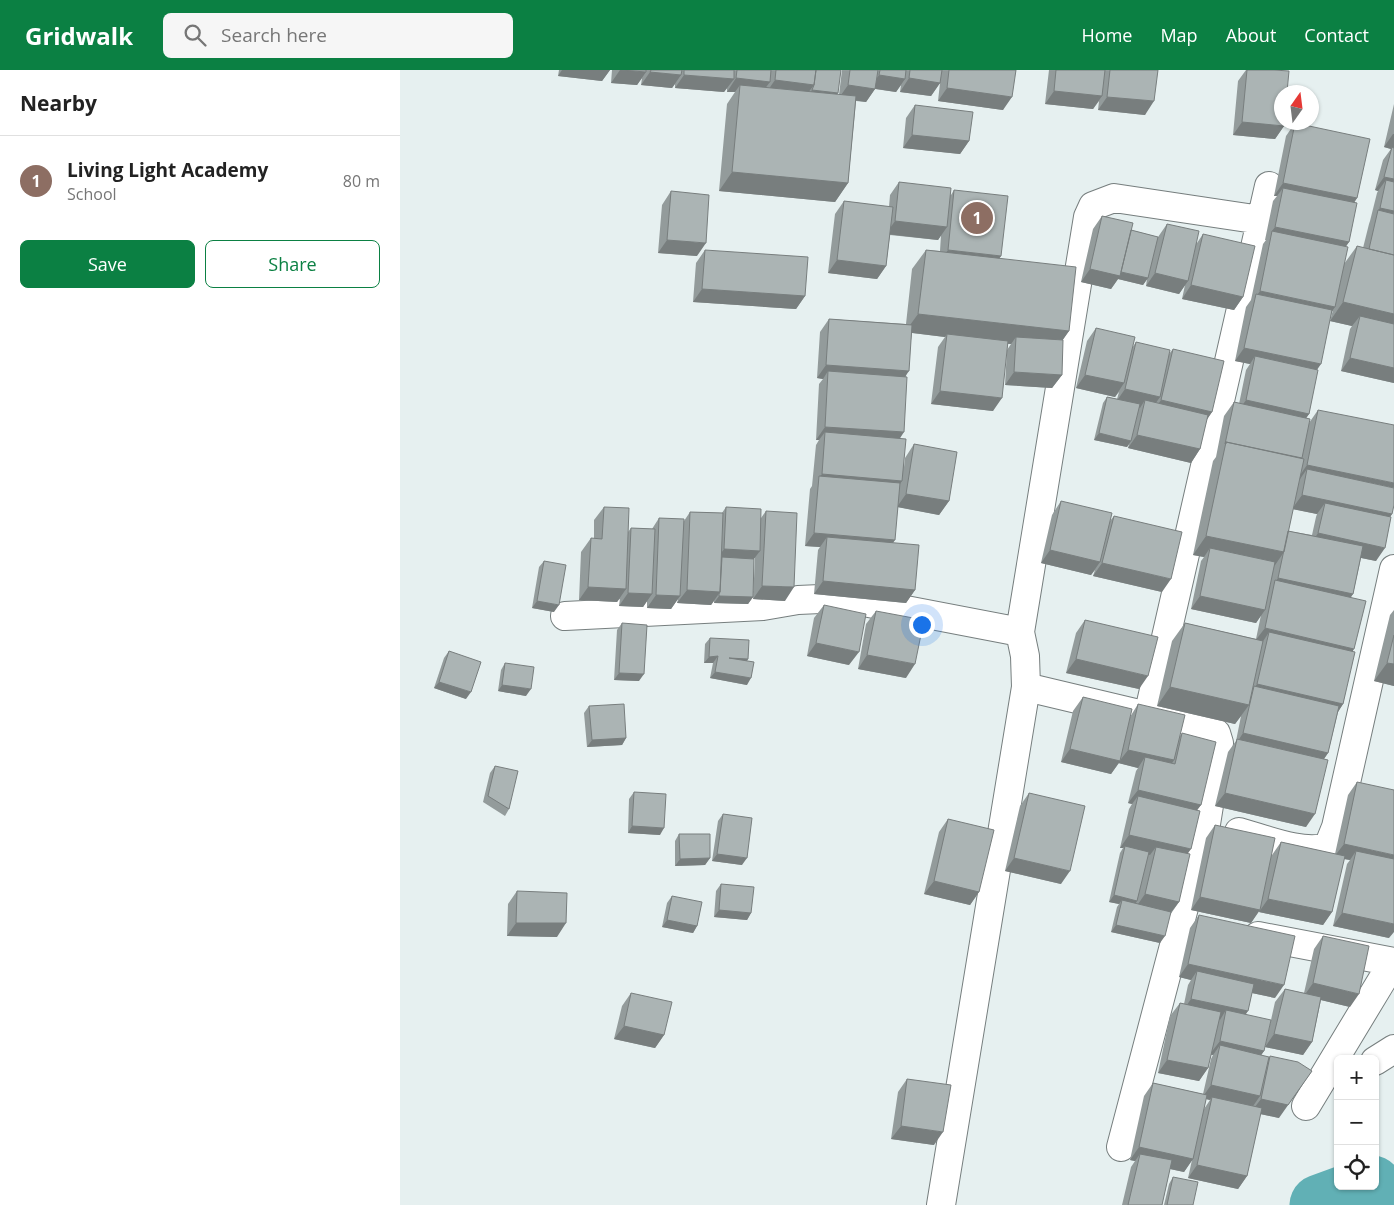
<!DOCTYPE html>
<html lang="en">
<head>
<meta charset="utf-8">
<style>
  :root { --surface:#fff; --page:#f6f6f6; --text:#222; --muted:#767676; --line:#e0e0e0; --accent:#0b8043 }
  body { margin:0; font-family:"Open Sans",sans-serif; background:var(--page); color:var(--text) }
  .controls { position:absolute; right:15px; bottom:15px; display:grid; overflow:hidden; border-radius:8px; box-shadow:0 1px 4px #0004 }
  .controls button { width:45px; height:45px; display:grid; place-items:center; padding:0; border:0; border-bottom:1px solid var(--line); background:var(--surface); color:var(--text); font:25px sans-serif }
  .compass { position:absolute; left:874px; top:15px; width:45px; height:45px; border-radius:50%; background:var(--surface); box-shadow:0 1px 4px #0004; rotate:14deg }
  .you { position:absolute; left:521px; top:554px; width:18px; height:18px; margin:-12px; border:4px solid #fff; border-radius:50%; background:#1a73e8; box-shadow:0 0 0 8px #1a73e833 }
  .badge { display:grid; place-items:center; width:32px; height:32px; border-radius:50%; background:var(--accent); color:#fff; font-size:16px; font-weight:700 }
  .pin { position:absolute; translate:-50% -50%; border:2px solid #fff; box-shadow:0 1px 5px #0006 }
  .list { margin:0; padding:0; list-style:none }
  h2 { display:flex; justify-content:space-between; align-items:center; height:65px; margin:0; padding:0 20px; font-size:21px }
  h2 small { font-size:16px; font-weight:400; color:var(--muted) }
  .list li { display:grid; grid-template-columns:32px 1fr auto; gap:15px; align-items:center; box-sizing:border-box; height:90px; padding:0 20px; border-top:1px solid var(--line) }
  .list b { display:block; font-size:19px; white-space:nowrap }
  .list p { margin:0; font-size:16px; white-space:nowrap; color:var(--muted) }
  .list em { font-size:16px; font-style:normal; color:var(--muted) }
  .actions { display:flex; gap:10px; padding:15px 20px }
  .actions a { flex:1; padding:11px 0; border:1px solid var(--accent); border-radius:8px; text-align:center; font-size:18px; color:var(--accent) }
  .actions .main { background:var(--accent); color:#fff }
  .icon { flex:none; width:28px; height:28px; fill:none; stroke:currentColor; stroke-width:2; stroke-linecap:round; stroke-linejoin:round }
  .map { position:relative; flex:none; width:994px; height:1135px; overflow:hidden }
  header { display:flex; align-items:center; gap:30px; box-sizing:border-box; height:70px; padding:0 25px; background:var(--accent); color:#fff }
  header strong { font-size:24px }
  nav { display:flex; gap:28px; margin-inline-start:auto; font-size:18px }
  .search { width:350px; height:45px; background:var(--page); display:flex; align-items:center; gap:12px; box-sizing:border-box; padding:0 18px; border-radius:8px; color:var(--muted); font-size:19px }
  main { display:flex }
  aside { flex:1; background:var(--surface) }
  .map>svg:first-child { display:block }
</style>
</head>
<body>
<header>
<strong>Gridwalk</strong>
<div class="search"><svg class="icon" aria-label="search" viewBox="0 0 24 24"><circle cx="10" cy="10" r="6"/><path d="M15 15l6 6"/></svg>Search here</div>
<nav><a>Home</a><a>Map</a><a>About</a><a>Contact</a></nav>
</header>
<main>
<aside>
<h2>Nearby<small></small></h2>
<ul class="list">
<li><span class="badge" style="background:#8d6e63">1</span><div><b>Living Light Academy</b><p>School</p></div><em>80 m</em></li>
</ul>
<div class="actions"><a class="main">Save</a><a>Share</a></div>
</aside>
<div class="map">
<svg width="994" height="1135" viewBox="0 0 994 1135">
  <rect width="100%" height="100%" fill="#e6f0f0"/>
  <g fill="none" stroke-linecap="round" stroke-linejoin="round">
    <path stroke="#61b0b5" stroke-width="61" d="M920 1135 972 1116"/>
    <defs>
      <path id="street" d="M165 546 363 536 398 530 443 528 620 562
        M626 617 748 646 807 656 816 663 819 673 806 754 721 1077
        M748 646 869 116
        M839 762C865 769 902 785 928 777L936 757 994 499
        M858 866 994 892
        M975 991 994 979
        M906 1036 993 892
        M541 1135 626 617 625 586 620 562 688 147 693 136 714 128 861 150"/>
    </defs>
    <use href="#street" stroke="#767e7e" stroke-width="30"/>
    <use href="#street" stroke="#fff" stroke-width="28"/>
  </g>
  <path fill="#939b9b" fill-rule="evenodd" d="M159 0H210L202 11 158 6Z
    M212 0H441L437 25H439L442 0H616L603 40 538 31 540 13 531 26 500 22 501 15 496 22 475 19 466 32 456 31 448 113 435 132 319 121 327 34 335 22H327V18L324 22 275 18V14L272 18 241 15 242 8 237 15 211 13Z
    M649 0H758L745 45 698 40 699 31 693 39 645 34Z
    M846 0H874L884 56 875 69 833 65 838 11Z
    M994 34V313L941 301 950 259 952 256 930 251 933 240 932 242 917 299 909 344 906 348 909 353 918 340 992 444 990 447 976 491 961 488 953 524 951 527 953 581 943 634 938 642 928 683 924 689 906 757 815 736 828 682 836 671 841 646 835 654 757 636 772 571 785 553 856 569 861 545 856 553 791 539 801 491 804 487 793 485 813 391 816 387 824 346 834 332 839 334 846 300 850 294 835 291 846 237 851 230 863 174 866 170H865L873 131 877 126H874L886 66 895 53 957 128 954 133 949 172 946 176 944 194 957 176 963 178 969 154 970 151 977 123 978 121 975 120 983 90 991 79 984 77ZM893 439 917 444 916 447 912 465 888 461Z
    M515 35 569 71 560 84 503 78 506 48Z
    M499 112 551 125 554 120 601 186 599 188 669 261 662 270V305L652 318 605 315 607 280 611 274H608L593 341 531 334 538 277 545 267 512 263 506 306 500 368 504 397 505 388 514 374 549 431 539 445 498 437 493 473 515 520 506 533 414 524 418 480 420 477 405 476 410 419 412 416 416 375 419 370H416L419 314 423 309 417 308 420 262 429 249 506 254 512 199 526 180 540 181 541 165 538 170 490 165 486 196 477 209 428 203 435 144 444 131 489 137 490 125Z
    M271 121 297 186 258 183 262 135Z
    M702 146 731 160 758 167 767 154 797 173 803 164 843 227 834 240 782 229 785 215 779 224 746 216 747 209 743 215 718 209 711 219 681 212 693 159Z
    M305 180 405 226 396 239 293 232 296 193Z
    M696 258 732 278 736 272 769 284 773 279 812 342 806 351 800 379 791 393 728 378 729 374 727 377 694 370 703 333 707 327 717 329 719 322 715 327 676 318 687 271Z
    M661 431 710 451 714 446 762 522 693 506 695 500 691 505 641 493 652 445Z
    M204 437 228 462 231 458 252 459 259 448 284 451 290 442 322 443 326 437 361 448 366 441 385 531 353 529 355 488 354 489 353 527 348 534 314 533V531L311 535 277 533 278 529 271 539 247 538V531L243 537 219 536 220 528 217 532 179 530 181 482 191 468 194 469V450Z
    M144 491 154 542 132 538 139 497Z
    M424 535 449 595 407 586 414 548Z
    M994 540V616L974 611 990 545Z
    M476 541 506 608 458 599 466 554Z
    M685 550 739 619 666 603 676 563Z
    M222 553 239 611 214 610 217 560Z
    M310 568 348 589 347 591V615L310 608 313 593H304L305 574Z
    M49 581 66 629 34 618 44 588Z
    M105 593 126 626 98 621 101 600Z
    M683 627 730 647 738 634 780 666 782 663 801 735 797 740 787 784 779 832 770 845 760 873 711 862 717 837 719 834 709 832 720 783 723 778H720L729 739 732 734 728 733 736 701 738 698 719 693 711 704 661 692 673 641Z
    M189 636 226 668 222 675 187 677 184 643Z
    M95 696 109 739 105 746 83 732 90 703Z
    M957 712 989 868 933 856 947 794 950 790 944 789 932 842 923 855 859 842V840L851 853 791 840 806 768 815 755 872 785 881 772 935 784 948 725Z
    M234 722 260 765 228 763 229 729Z
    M629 723 661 814 605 801 620 736Z
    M323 744 342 795 312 791 318 751Z
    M548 749 579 822 570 835 524 824 539 762Z
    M279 764 310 788 305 795 275 796V771Z
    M321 814 351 843 347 850 314 847 316 821Z
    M117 821 157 867 107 866 108 834Z
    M272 826 297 856 293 863 262 857 267 833Z
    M799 845 875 928 852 923 846 944 864 981 861 985 868 989 870 986 879 1048 860 1044 847 1106 838 1119 788 1108 792 1090 784 1102 770 1099 762 1135H722L731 1097 735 1091 730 1090 744 1026 753 1013 803 1024 811 989 813 985H811L808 998 799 1011 758 1003 770 946 780 933 784 934 788 915 791 910 779 907 790 858ZM806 1029 810 1030 804 1039Z
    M923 866 950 937 921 930 912 972 903 985 865 977 875 932 885 919 904 923 914 879Z
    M231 923 264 965 255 978 214 969 222 936Z
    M507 1009 534 1075 491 1069 498 1022Z
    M773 1107 793 1135H764L769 1114Z"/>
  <path fill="#787e7e" d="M162 0H210L202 11 158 6Z
    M220 0 246 2 237 15 211 13Z
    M250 2 281 5 272 18 241 15Z
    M284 5 334 9 324 22 275 18Z
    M479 5 505 9 496 22 470 18Z
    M336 8 370 12 360 25 340 15 335 22H327Z
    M509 8 540 13 531 26 500 22Z
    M375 10 414 15 404 28 366 23Z
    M448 15 475 19 466 32 439 28Z
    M547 18 612 27 603 40 538 31Z
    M412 20 438 23 434 30 407 26Z
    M654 21 702 26 693 39 645 34Z
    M707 27 754 31 745 45 698 40Z
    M842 52 884 56 875 69 833 65Z
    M993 64H994V80L992 77 991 79 984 77Z
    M512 65 569 71 560 84 503 78Z
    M332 102 448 113 435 132 319 121Z
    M984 107 994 109V125L986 110 978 121 975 120Z
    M883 113 957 128 948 141 883 118 877 126H874Z
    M980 138 994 141V157L978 140Z
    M495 151 547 157 538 170 486 164Z
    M875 157 949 172 940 185 872 161 865 170Z
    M267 170 306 173 297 186 258 183Z
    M548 180 601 186 592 199 538 193Z
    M437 190 486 196 477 209 428 203Z
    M690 199 720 202 748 208 743 215 718 209 711 219 681 212Z
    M755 203 788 211 779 224 746 216Z
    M791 215 843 227 834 240 782 229Z
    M302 219 405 226 396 239 293 232Z
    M860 221 935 237 926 250 855 228Z
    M943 232 994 244V266L960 246 952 256 930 251Z
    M518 244 669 261 656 280 616 267 611 274 547 267V264L545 267 505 262Z
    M844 278 921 294 912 307 855 286 850 294 835 291Z
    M950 288 994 298V313L941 301Z
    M426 295 509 301 500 314 428 301 423 309 417 308Z
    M614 302 662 305 652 318 605 315Z
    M685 305 724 313 715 327 676 318Z
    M725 319 760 327 751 340 745 330 740 338 716 332Z
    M540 321 602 328 593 341 531 334Z
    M761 330 812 342 803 355 752 343Z
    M846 330 909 344 900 357 837 343Z
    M425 357 504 362 495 376 425 362 419 370H416Z
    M699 363 731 371 727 377 694 370Z
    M737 365 800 379 791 393 728 378Z
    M907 395 994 413V418L907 399 900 409 898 408Z
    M422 404 502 411 493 424 419 407Z
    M506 424 549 431 539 445 497 437Z
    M902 425 992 444 983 458 925 433 917 444 892 439Z
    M414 463 495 470 486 483 427 467 420 477 405 476Z
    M918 463 985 478 976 491 909 477Z
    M806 466 884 482 871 501 810 478 804 487 793 485Z
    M324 479 360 481 350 494 315 492Z
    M650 480 700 492 691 505 641 493Z
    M702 493 771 509 762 522 693 506Z
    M878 508 953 524 944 537 875 512Z
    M423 511 515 520 506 533 414 524Z
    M362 516 394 517 385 531 353 529Z
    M188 517 226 519 217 532 179 530Z
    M287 520 320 522 311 535 277 533Z
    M228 523 252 524 243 537 219 536Z
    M256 525 280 526 271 539 247 538Z
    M319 526 353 527 348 534 314 533Z
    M800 526 865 540 856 553 791 539Z
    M137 531 159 535 154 542 132 538Z
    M865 558 954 579 945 593 869 562 862 573 855 571Z
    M416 573 459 582 449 595 407 586Z
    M467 585 515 594 506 608 458 599Z
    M318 586 313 593H304L309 587Z
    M329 588 348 589 343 596Z
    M676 589 748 606 739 619 666 603Z
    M987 593 994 594V616L974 611Z
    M315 602 351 608 347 615 310 608Z
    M219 603 244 604 239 611 214 610Z
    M39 612 71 622 66 629 34 618Z
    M857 614 943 634 934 648 853 620Z
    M102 615 131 619 126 626 98 621Z
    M770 617 849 635 835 654 757 636Z
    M843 663 928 683 919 696 836 674Z
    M226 668 222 675 187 677 192 670Z
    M670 679 720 691 711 704 661 692Z
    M728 680 774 690 765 704 745 687 738 698 718 693Z
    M738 720 801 735 791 748 738 726 732 734 728 733Z
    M825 723 915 744 906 757 815 736Z
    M232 756 264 758 260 765 228 763Z
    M729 765 791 779 781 793 756 777 750 785 724 779 725 776 723 778H720Z
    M944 774 994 785V800L956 781 950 790 934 787Z
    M317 784 347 788 342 795 312 791Z
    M310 788 305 795 275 796 280 789Z
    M614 788 670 801 661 814 605 801Z
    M534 811 579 822 570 835 524 824Z
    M745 824 779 832 769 845 736 837Z
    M714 825 737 831 733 838 722 830 719 834 709 832Z
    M800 827 860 840 851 853 791 840Z
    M868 829 932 842 923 855 859 842Z
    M319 840 351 843 347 850 314 847Z
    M942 843 994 854V862L989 868 933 856Z
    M267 850 297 856 293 863 262 857Z
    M116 853H166L157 867 107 866Z
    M716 855 765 866 760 873 711 862Z
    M788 894 884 915 875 928 795 911 797 901 791 910 779 907Z
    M913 913 959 924 950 937 904 926Z
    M791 929 848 941 839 954 826 940 820 950 782 942Z
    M224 956 264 965 255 978 214 969Z
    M874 964 912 972 903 985 865 977Z
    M820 971 864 981 855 994 820 975 813 985 810 984Z
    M767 990 808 998 799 1011 758 1003Z
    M912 1001 879 1048 851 1042 861 1029Z
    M811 1015 860 1026 851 1039 812 1027 810 1030 802 1028Z
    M501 1056 543 1062 534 1075 491 1069Z
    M739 1077 793 1089 784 1102 738 1092 740 1084 735 1091 730 1090Z
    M797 1095 847 1106 838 1119 788 1108Z"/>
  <path fill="#abb4b4" stroke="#787e7e" d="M221 0H246V2Z
    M251 0H282L281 5 250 2Z
    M284 0H334V9L284 5Z
    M337 0H371L370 12 336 8Z
    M376 0H416L414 15 375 10Z
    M416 0H441L438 23 412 20 414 15Z
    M450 0H478L475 19 448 15Z
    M480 0H506L505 9 479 5Z
    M510 0H542L540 13 509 8Z
    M549 0H616L612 27 547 18Z
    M656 0H705L702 26 654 21Z
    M710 0H758L754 31 707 27Z
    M847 0H874L889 1 887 22H882V52H884V56L842 52Z
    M340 15 456 26 448 113 332 102Z
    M515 35 573 42 569 71 512 65Z
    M895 53 970 69 957 128 883 113Z
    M992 77 994 78V109L984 107Z
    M986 110 994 112V141L980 138Z
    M499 112 551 118 547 157 495 151Z
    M883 118 957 133 949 172 875 157Z
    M554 120 608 126 601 186 548 180Z
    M271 121 309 125 306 173 267 170Z
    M444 131 493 137 486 196 437 190Z
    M978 140 994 144V185L969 179Z
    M702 146 733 153 720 206 690 199Z
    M767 154 799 161 788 211 755 203Z
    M731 160 758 167 748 208 721 202Z
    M872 161 948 177 935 237 860 221Z
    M803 164 855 176 843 227 791 215Z
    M957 176 994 185V244L943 232Z
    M305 180 408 187 405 226 302 219Z
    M526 180 676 197 669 261 518 244Z
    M856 224 932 240 921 294 844 278Z
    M960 246 994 254V298L950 288Z
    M429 249 512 255 509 301 426 295Z
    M696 258 735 267 724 313 685 305Z
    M547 264 608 271 602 328 540 321Z
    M616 267 663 270 662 305 614 302Z
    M736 272 770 280 760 327 725 319Z
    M773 279 824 291 812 342 761 330Z
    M855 286 918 300 909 344 846 330Z
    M428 301 507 307 504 362 425 357Z
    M707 327 740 334 731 371 699 363Z
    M745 330 808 345 800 379 737 365Z
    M834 332 910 349 902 388 826 372V374H825Z
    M918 340 994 355V413L907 395Z
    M425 362 506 369 502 411 422 404Z
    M826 372 904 389 884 482 806 466Z
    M514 374 557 382 549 431 506 424Z
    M907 399 994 418V435L992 444 902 425Z
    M419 406 500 413 495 470 414 463Z
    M661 431 712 443 700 492 650 480Z
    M925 433 991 447 985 478 918 463Z
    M204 437 229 438 226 519 188 517 191 468 202 469Z
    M326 437 361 439 360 481 324 479Z
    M366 441 397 443 394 517 362 516Z
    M290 442 323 443 320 522 287 520Z
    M714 446 782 462 771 509 702 493Z
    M259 448 284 449 280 526 256 525Z
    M231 458 255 459 252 524 228 523Z
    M888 461 963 476 953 524 878 508Z
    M427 467 519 475 515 520 423 511Z
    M810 478 875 492 865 540 800 526Z
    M322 487 354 489 353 527 319 526V524L320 522Z
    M144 491 166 495 159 535 137 531Z
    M875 510 966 531 954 579 865 558Z
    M424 535 466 544 459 582 416 573Z
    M476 541 524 550 515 594 467 585Z
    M685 550 758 567 748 606 676 589Z
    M222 553 247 555 244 604 219 603Z
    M785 553 863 571 849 635 770 617Z
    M869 562 955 582 943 634 857 614Z
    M994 565V594L987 593Z
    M310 568 349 570 348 589 329 588 354 592 351 608 315 602 318 586 309 587Z
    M49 581 81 592 71 622 39 612Z
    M105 593 134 597 131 619 102 615Z
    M854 616 939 636 928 683 843 663Z
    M683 627 732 639 720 691 670 679Z
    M224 634 226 668 192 670 189 636Z
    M738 634 785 645 774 690 728 680Z
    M782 663 816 672 801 735 738 720 745 687 775 694Z
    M837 669 928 690 915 744 825 723Z
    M95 696 118 701 109 739 88 726Z
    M957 712 994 720V785L944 774Z
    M234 722 266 724 264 758 232 756Z
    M629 723 685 736 670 801 614 788Z
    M738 726 800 741 791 779 729 765Z
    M323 744 352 748 347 788 317 784Z
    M548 749 594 760 579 822 534 811Z
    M815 755 875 768 860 840 800 827Z
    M279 764H310V788L280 789Z
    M881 772 945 786 932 842 868 829Z
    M725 776 749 782 737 831 714 825Z
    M756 777 790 784 779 832 745 824Z
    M956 781 994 789V854L942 843Z
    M321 814 354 817 351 843 319 840Z
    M117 821 167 823 166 853H116Z
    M272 826 302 832 297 856 267 850Z
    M722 830 771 842 765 866 716 855Z
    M799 845 895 866 884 915 788 894Z
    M923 866 969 876 959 924 913 913Z
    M797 901 854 914 848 941 791 929Z
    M885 919 921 927 912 972 874 964Z
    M231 923 272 932 264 965 224 956Z
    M780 933 821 942 808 998 767 990Z
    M826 940 871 950 864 981 820 971Z
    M820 975 869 987 860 1026 811 1015Z
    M870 986 898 992 912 1001 888 1035 861 1029Z
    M507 1009 551 1015 543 1062 501 1056Z
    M753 1013 807 1025 793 1089 739 1077Z
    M812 1027 862 1038 847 1106 797 1095Z
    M740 1084 772 1090 762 1135H728Z
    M773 1107 798 1112 793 1135H767Z"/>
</svg>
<div class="controls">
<button>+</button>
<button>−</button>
<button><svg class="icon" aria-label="locate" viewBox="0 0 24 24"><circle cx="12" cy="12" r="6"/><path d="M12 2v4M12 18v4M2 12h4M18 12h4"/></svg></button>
</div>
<svg class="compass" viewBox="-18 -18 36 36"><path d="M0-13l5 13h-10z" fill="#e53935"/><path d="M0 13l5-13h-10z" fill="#767676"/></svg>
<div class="you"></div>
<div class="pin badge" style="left:577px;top:148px;background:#8d6e63">1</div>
</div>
</main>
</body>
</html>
